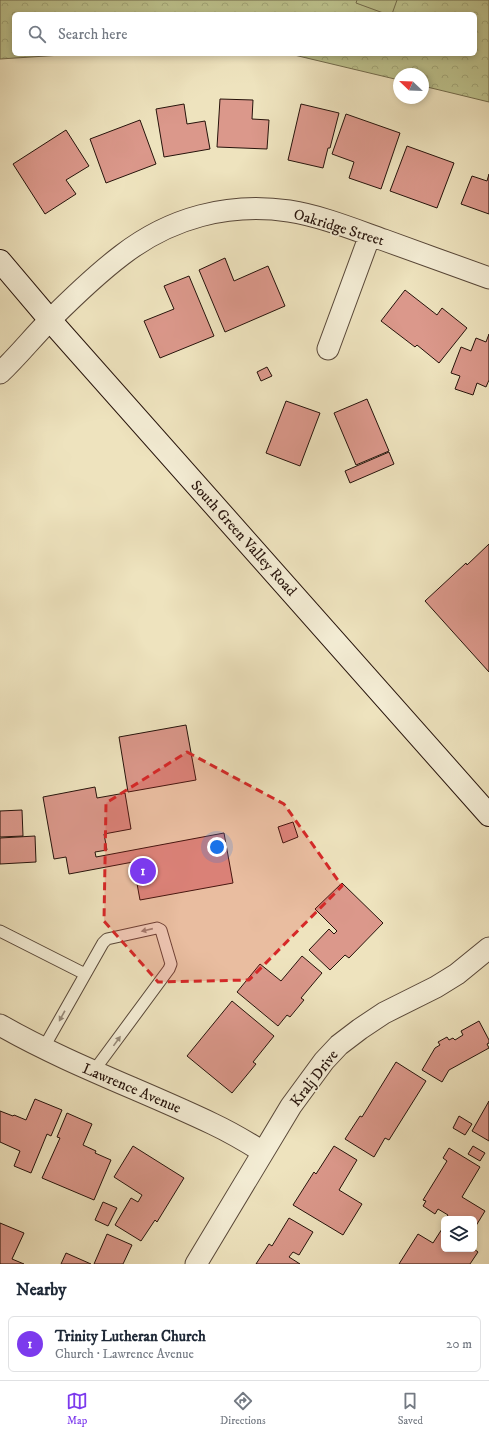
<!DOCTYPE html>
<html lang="en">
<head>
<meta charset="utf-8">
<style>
  :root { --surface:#fff; --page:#f6f6f7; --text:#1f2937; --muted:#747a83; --line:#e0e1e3; --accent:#7c3aed }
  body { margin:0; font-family:"IM FELL DW Pica",serif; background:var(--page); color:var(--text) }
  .controls { position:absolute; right:12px; bottom:12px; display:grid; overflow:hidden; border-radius:6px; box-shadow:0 2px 6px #0003 }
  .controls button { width:36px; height:36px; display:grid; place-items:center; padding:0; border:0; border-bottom:1px solid var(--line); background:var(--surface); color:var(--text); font:20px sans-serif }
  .compass { position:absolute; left:393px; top:68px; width:36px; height:36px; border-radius:50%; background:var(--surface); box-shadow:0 2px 6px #0003; rotate:293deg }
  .you { position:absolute; left:217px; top:847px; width:14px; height:14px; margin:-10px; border:3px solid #fff; border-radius:50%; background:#1a73e8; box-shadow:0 0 0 6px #1a73e833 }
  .badge { display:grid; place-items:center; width:26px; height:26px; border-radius:50%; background:var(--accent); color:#fff; font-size:13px; font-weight:700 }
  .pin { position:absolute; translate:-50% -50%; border:2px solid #fff; box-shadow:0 1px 4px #0006 }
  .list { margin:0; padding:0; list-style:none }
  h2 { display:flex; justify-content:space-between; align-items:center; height:52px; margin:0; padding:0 16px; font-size:17px }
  h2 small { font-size:13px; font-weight:400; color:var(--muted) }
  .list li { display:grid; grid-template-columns:26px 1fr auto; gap:12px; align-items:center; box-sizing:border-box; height:56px; margin:0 8px 8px; padding:0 8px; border:1px solid var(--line); border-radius:6px }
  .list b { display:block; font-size:15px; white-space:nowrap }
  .list p { margin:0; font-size:13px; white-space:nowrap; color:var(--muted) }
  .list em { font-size:13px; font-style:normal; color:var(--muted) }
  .icon { flex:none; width:22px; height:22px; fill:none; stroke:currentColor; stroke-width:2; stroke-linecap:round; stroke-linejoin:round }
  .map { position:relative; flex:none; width:489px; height:1264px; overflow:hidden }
  .search { position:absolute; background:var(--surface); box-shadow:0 2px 6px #0003; left:12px; right:12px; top:12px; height:44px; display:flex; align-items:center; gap:10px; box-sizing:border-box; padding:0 14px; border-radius:6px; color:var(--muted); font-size:15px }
  .sheet { height:116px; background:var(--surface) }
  nav { display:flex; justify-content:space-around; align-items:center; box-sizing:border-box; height:56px; border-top:1px solid var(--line); background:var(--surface); font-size:11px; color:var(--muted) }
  nav a { display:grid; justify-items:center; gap:2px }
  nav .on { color:var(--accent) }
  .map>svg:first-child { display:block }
</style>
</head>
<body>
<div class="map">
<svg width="489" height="1264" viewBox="0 0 489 1264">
  <defs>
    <pattern id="park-crowns" width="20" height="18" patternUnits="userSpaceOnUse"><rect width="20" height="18" fill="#bdc38e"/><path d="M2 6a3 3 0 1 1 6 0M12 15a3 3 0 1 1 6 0" fill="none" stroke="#a2a779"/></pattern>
  </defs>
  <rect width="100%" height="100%" fill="#eee3be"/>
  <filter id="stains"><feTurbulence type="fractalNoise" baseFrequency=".005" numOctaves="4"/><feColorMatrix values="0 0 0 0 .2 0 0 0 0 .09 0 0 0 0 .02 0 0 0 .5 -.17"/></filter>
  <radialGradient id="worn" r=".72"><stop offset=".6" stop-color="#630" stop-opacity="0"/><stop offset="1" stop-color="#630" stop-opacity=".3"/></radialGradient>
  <path fill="url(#park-crowns)" stroke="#726b4c" d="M0 0H489V102L423 86V74H399V80L290 54H475V14H14V54H77L0 59Z"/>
  <path fill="#bdc38e" stroke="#726b4c" d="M357 0H397L392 14H386L356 3Z"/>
  <path fill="#db988b" stroke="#26130b" d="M220 99 253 100 252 119 269 120 267 149 217 147Z
    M184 104 187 124 205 121 210 149 164 157 156 109Z
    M301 104 339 113 330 148H328L323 168 288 160Z
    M346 114 400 133 381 189 349 178 354 162 332 154Z
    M140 120 156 164 106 183 90 139Z
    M66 130 89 166 66 180 76 194 45 214 13 164Z
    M407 146 454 163 437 208 390 191Z
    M489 174V214L461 204 472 176 487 181Z
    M225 258 234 281 268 266 285 306 225 332 199 270Z
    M189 276 214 336 160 358 144 321 174 309 164 286Z
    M405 290 437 315 442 308 467 328 439 363 417 345 415 347 381 321Z
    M489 334V380L486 387 477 383 473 395 455 389 460 376 451 373 461 347 471 351 476 338 486 342Z
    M267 367 272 376 261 381 257 372Z
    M367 399 389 451 356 465 334 413Z
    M286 401 320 413 300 466 266 453Z
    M389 452 394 464 350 483 345 471Z
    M489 544V672L425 601 466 563 467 565Z
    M186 725 196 780 128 792 119 737Z
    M95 787 97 798 125 793 131 829 104 834 107 850 95 852 96 857 224 833 233 883 140 900 133 862 69 874 66 857 54 859 43 797Z
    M22 810 23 836 0 837V811Z
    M293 822 298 837 283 843 278 827Z
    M35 836 36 862 0 864V838Z
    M342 883 383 923 349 958 345 955 330 970 309 950 329 929 334 934 337 931 315 909Z
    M302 956 322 973 301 998 304 1000 290 1017 287 1015 278 1026 237 992 260 964 281 981Z
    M232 1001 274 1036 253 1062 256 1064 232 1093 187 1056Z
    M479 1021 489 1040V1043L487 1044 489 1048 449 1070 442 1082 422 1070 435 1048 440 1045 438 1042 447 1037 449 1040 453 1038 455 1040 463 1035 461 1031Z
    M396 1062 426 1081 389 1140 385 1138 374 1157 345 1139 360 1116 362 1117Z
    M35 1099 62 1110 51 1136 47 1134 31 1173 14 1166 20 1151 0 1142V1111L13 1116 14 1115 26 1120Z
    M489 1101V1141L472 1131Z
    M67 1113 92 1124 83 1145 96 1151 95 1153 111 1160 94 1200 42 1178 60 1138 57 1137Z
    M459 1116 472 1124 465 1135 453 1128Z
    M133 1146 184 1178 157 1222 155 1220 141 1241 115 1225 131 1198 138 1202 142 1195 114 1177Z
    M334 1146 357 1160 339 1190 362 1204 343 1235 293 1205 314 1172 316 1174Z
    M473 1146 485 1153 480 1161 468 1154Z
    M449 1148 480 1167 462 1197 485 1211 474 1229V1219H445L448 1215 438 1209 435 1214 423 1206 426 1201 423 1200 447 1161 443 1158Z
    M103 1202 117 1208 108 1226 95 1220Z
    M289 1218 313 1232 299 1255 293 1252 289 1257 300 1264H256L269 1244 272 1246Z
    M0 1223 24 1233 12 1259 24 1264H0Z
    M442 1229 444 1230V1249H474L478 1252 470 1264H399L418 1234 433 1243Z
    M107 1234 132 1245 123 1264H94Z
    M66 1253 91 1264H61Z"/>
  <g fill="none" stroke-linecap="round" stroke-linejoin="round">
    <defs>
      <path id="service" d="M0 931 85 974
        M43 1049 103 943 107 939 157 928 161 930 171 964 169 969 93 1072"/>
      <path id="minor" d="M328 349 370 235
        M0 373C18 356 33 337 50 320 72 298 97 274 122 255 170 218 228 202 289 211 321 216 353 229 384 240 419 253 454 265 489 278
        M0 1025C68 1064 142 1090 213 1124 230 1132 247 1142 263 1152
        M196 1264 291 1106 324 1061 339 1045 360 1029 384 1013 436 987 457 974 489 948"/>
      <path id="secondary" d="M0 261 50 320 489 815"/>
    </defs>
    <use href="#service" stroke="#584738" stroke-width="13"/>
    <use href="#minor" stroke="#584738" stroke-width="23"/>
    <use href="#secondary" stroke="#26130b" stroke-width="24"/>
    <use href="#service" stroke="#f4edd5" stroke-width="11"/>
    <use href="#minor" stroke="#f4edd5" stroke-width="21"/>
    <use href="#secondary" stroke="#f4edd5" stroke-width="22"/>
  </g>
  <defs><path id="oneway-solid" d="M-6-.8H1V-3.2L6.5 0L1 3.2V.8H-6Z"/></defs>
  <g fill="#978b7a">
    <use href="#oneway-solid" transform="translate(147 930) rotate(167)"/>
    <use href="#oneway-solid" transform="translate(62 1016) rotate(119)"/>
    <use href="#oneway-solid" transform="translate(117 1041) rotate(-54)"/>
  </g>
  <path fill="#d62828" fill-opacity="0.2" stroke="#d62828" stroke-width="3" stroke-dasharray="8 5" stroke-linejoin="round" d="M187 752 284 804 342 886 249 980 158 982 104 921 106 803Z"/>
  <g text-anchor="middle" stroke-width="3.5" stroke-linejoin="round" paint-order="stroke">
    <g font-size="15" fill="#26130b" stroke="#f4edd5">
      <text transform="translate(339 227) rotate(17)" y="5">Oakridge Street</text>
      <text transform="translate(244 538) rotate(48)" y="5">South Green Valley Road</text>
      <text transform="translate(314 1078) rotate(-52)" y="5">Kralj Drive</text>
      <text transform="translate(132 1088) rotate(23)" y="5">Lawrence Avenue</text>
    </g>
  </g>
  <rect width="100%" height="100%" filter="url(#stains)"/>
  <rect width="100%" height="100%" fill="url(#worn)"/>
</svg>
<div class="controls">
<button><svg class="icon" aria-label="layers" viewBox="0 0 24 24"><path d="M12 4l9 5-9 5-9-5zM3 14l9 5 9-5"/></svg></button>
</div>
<svg class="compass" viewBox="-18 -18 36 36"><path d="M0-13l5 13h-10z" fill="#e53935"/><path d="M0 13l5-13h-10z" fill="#747a83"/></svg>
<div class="you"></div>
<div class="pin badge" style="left:143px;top:871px">1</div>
<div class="search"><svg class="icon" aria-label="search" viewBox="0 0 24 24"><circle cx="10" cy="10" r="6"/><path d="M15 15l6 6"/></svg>Search here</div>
</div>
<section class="sheet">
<h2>Nearby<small></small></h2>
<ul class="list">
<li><span class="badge">1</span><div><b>Trinity Lutheran Church</b><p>Church · Lawrence Avenue</p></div><em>20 m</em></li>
</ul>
</section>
<nav>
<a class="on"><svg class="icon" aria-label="map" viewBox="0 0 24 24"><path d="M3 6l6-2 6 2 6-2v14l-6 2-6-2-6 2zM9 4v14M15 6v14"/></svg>Map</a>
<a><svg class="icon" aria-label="directions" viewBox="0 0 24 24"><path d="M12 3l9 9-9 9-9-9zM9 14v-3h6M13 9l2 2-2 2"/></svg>Directions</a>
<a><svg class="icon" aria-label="saved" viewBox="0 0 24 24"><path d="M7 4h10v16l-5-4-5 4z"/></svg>Saved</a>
</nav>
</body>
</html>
